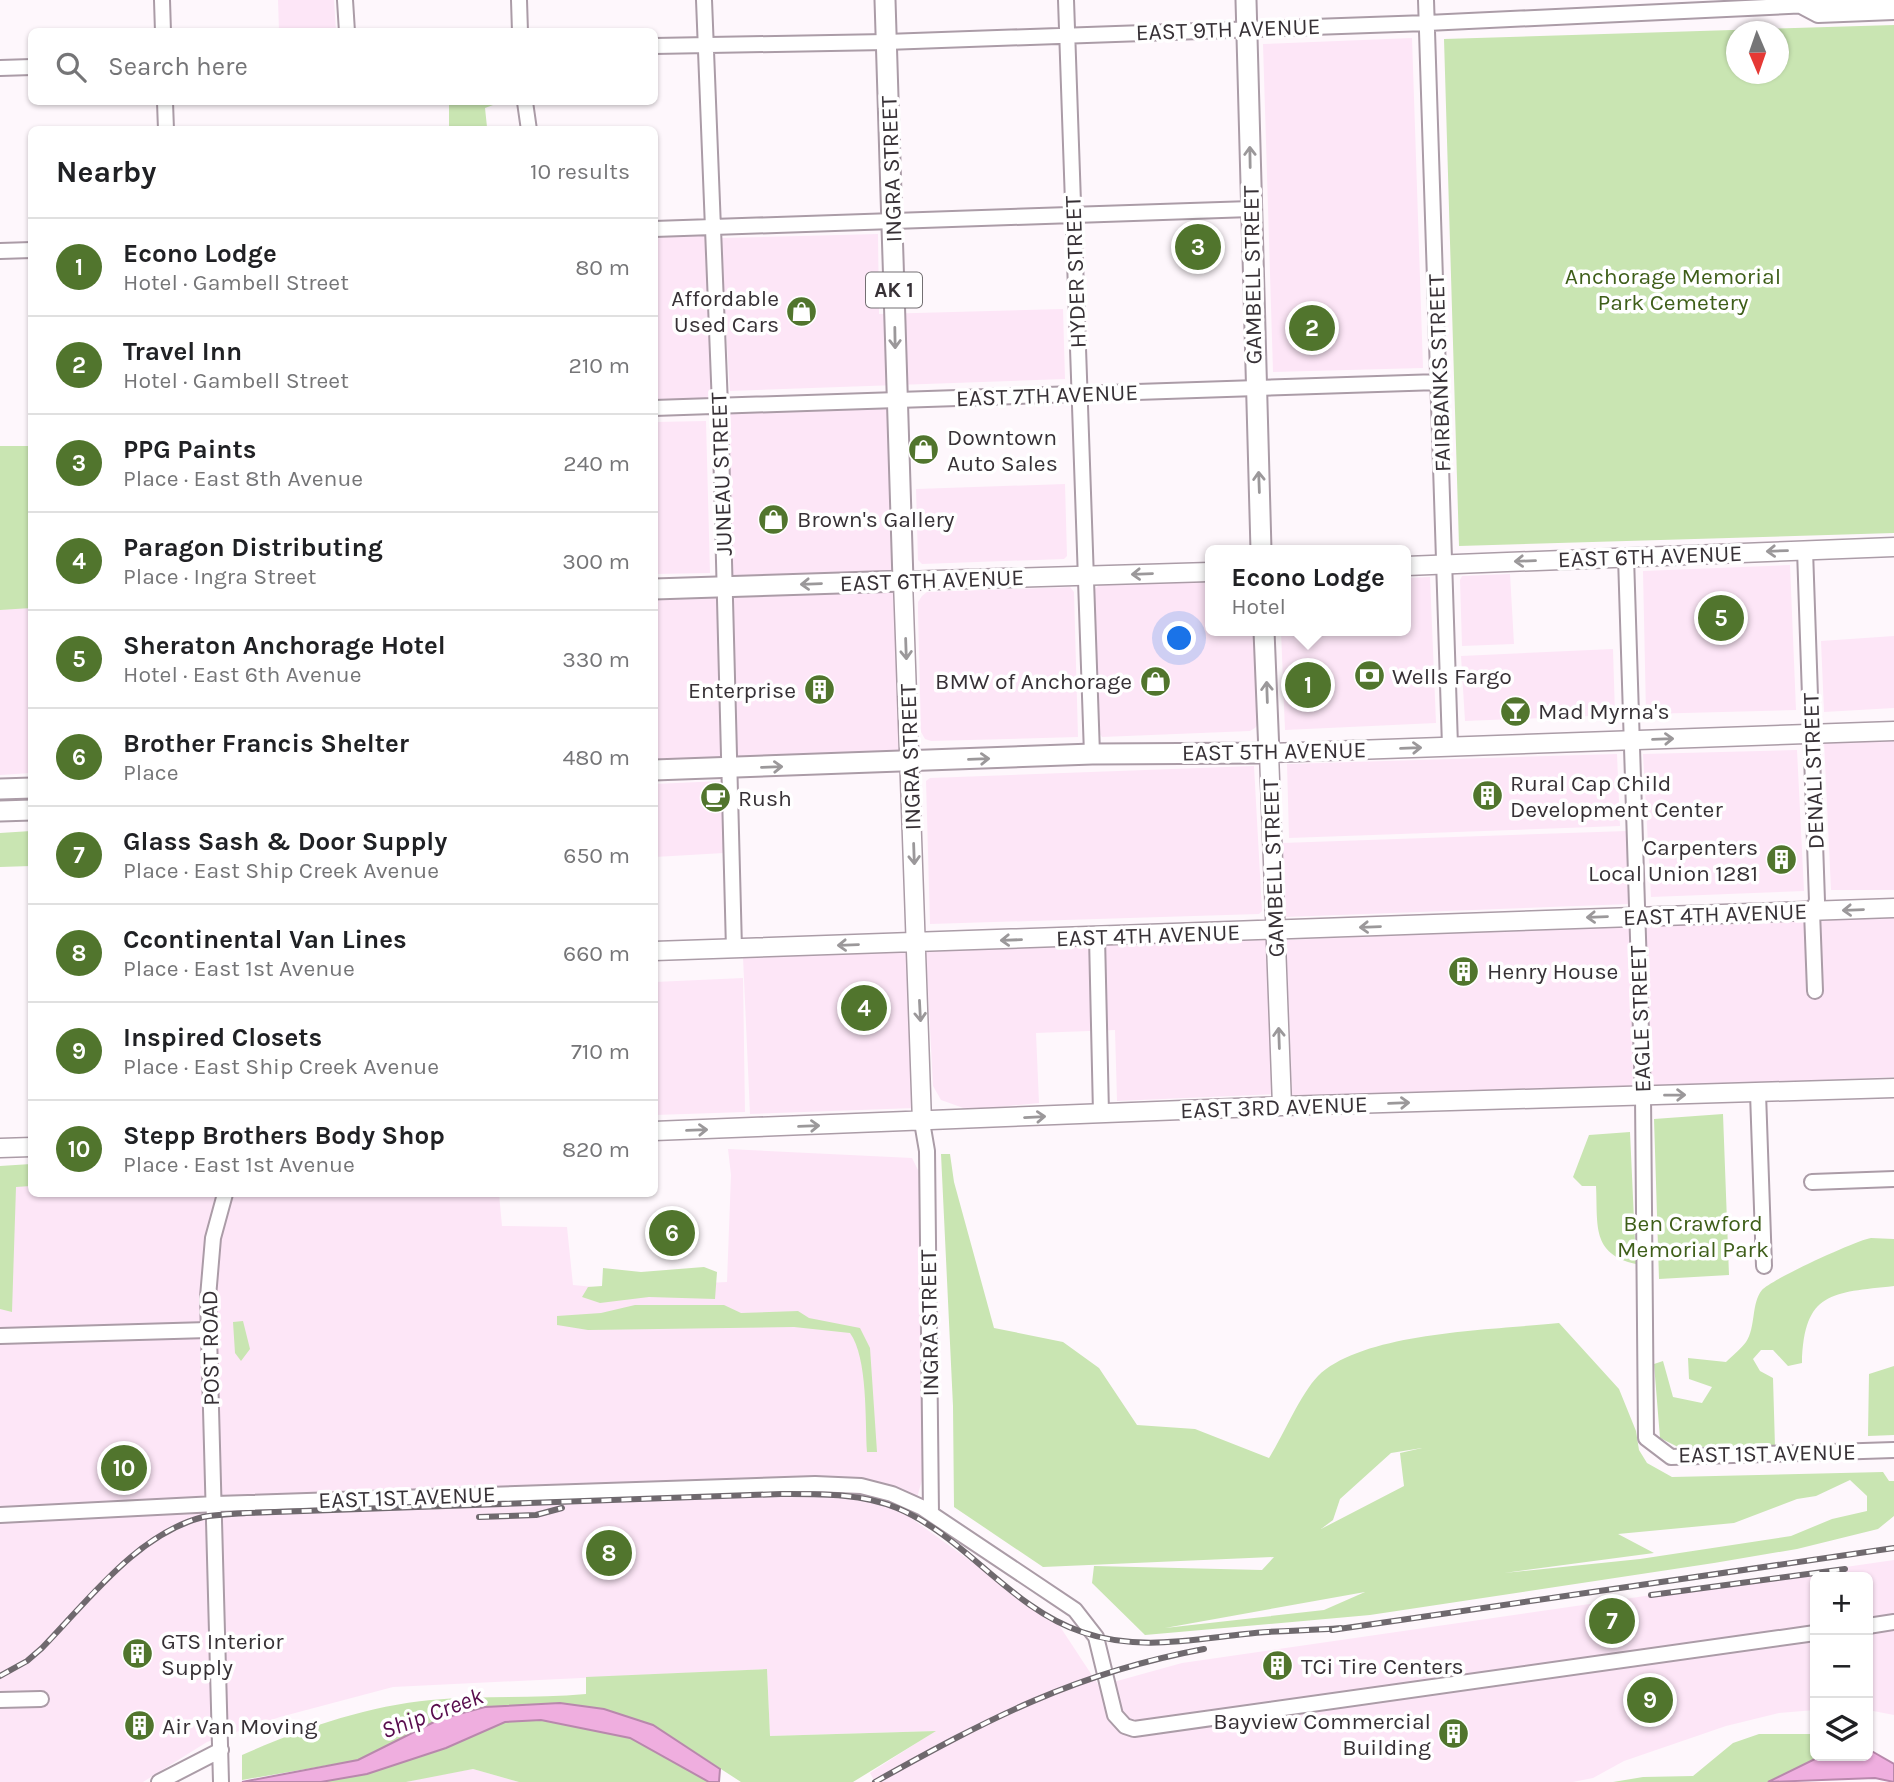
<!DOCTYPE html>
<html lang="en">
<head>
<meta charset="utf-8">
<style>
  :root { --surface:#fff; --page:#f6f6f6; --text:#202124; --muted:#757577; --line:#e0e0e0; --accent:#51752d }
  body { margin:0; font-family:Karla,sans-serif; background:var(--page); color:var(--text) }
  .controls { position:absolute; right:21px; bottom:21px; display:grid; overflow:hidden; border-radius:10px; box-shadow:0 2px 5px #0004 }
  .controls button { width:63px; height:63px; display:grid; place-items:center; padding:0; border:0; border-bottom:2px solid var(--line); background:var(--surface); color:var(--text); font:35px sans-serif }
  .compass { position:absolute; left:1726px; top:21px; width:63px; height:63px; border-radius:50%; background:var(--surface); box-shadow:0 2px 5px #0004; rotate:178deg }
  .you { position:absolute; left:1180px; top:639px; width:24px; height:24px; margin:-18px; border:5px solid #fff; border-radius:50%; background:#1a73e8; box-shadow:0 0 0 10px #1a73e833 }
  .badge { display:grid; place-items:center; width:46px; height:46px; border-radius:50%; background:var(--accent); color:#fff; font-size:23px; font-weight:700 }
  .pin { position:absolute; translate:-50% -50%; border:4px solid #fff; box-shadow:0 2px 7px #0006 }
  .popup { position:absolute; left:1205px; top:545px; width:206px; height:91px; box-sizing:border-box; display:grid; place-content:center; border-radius:10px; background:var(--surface); filter:drop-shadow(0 2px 5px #0005); font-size:23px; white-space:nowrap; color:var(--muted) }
  .popup b { font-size:26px; color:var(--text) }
  .popup::after { content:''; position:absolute; left:50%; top:100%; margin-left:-14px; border:14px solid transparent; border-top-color:var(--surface) }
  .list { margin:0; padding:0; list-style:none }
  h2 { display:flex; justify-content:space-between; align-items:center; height:91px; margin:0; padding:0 28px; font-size:30px }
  h2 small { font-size:23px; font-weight:400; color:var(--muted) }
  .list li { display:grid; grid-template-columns:46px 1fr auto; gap:21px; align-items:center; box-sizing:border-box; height:98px; padding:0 28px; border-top:2px solid var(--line) }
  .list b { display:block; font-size:26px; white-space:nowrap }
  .list p { margin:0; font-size:23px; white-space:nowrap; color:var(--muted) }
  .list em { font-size:23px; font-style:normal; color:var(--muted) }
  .icon { flex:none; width:38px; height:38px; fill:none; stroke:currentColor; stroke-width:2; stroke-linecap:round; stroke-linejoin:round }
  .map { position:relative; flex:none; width:1894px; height:1782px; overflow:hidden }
  .search { position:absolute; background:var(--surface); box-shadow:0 2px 5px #0004; left:28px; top:28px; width:630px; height:77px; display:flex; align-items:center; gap:18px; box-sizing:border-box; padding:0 24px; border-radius:10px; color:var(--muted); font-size:26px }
  .panel { position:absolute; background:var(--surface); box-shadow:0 2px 5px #0004; left:28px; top:126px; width:630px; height:1071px; border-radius:10px }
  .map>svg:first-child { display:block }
</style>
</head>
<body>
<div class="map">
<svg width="1894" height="1782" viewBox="0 0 1894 1782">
  <rect width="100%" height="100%" fill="#fef7fc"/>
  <path fill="#fde6f7" d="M278 0H334L336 31H279Z
    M1412 38 1423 368 1273 372 1263 44Z
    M878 234 879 314 1063 309 1065 379 730 391 720 238Z
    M706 235 713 399 655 401V236Z
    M887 406 896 572 731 577 727 411Z
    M706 421 710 573 655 574V422Z
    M0 446H32L31 773 0 775Z
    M1065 484 1067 556 1064 559 922 564 918 560 916 489Z
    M1790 565 1796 710 1646 714 1643 571Z
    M1510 574 1514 644 1462 646 1460 580 1462 576Z
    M1430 577 1436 723 1285 730 1281 631H1406V578Z
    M1102 582 1210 583V631H1256L1259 722 1255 728 1250 731 1102 737 1099 733 1094 590Z
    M1070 587 1074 592 1078 737 931 741 925 739 921 732 918 612V602L922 596 927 592Z
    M895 590 901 752 734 758 730 597Z
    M719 597 723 757 655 760 654 598Z
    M1894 636V708L1824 712 1821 641Z
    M1613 649 1615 715 1465 721 1461 656Z
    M1894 738V890H1831L1824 741Z
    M1797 750 1804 891 1651 897 1643 754Z
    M1617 754 1620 826 1289 838 1287 764Z
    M1254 766 1262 911 1259 914 930 924 926 781 930 778Z
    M721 781 724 853 655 857V784Z
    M1627 831 1629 904 1285 917 1282 843Z
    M1894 915V1077L1649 1087 1643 925Z
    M1632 925 1637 1087 1292 1096 1286 940Z
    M1266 940 1275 1094 1117 1101 1115 1030 1036 1033 1039 1103 969 1110 941 1100 933 1086 926 951Z
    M911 951 915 1108 750 1114 743 957Z
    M743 978 745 1112 655 1115V982Z
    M728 1149 912 1158 919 1172 923 1477 911 1518 1059 1625 1099 1686 1182 1663 1894 1560V1715L1868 1710V1577H1815V1710L1779 1713 1726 1726 1624 1761 1593 1778 1573 1782H875L870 1773 935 1731 770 1736 767 1669 393 1687 280 1717 207 1742 143 1782H0V1168L31 1167 32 1194H499L502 1226 567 1227 573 1285 604 1288 727 1282 731 1175Z
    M473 1769 519 1782H406L432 1776Z"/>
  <path fill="#c9e5b2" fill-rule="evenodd" d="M1894 25V533L1459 546 1444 39ZM1736 32H1778V74H1736Z
    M449 102H491L493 105 485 108 487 127 484 129H449Z
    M0 446H31V608L0 610Z
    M31 831V866L0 867V833Z
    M1723 1114 1729 1275 1659 1279 1654 1119Z
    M1630 1132 1636 1264C1591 1254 1598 1225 1596 1186H1582L1573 1177 1589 1135Z
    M941 1154H950L954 1182 994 1328 1063 1342 1099 1368 1137 1425 1195 1429 1269 1458C1283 1436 1301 1393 1318 1376 1364 1331 1496 1330 1559 1323L1619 1389 1636 1431 1639 1450 1647 1463 1672 1477 1883 1472 1889 1481H1894V1516L1878 1529 1797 1549 1714 1563 1370 1615 1145 1635 1092 1583 1094 1566 1262 1570 1274 1557 1043 1567 954 1507 953 1406ZM1422 1448 1400 1453 1404 1486 1321 1529 1333 1520 1340 1499 1391 1453ZM1850 1480 1867 1496V1511L1832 1519 1791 1536 1640 1559 1504 1573 1654 1553 1618 1534 1734 1523 1797 1499 1816 1496ZM1365 1592 1324 1610 1165 1628Z
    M31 1164V1186L16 1187 12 1312 0 1309V1166Z
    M1871 1238 1894 1239V1286C1832 1293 1804 1291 1802 1363L1788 1366 1773 1350H1761L1753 1359 1760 1371 1773 1378 1775 1447 1682 1449 1660 1438 1654 1364 1663 1361 1673 1397 1702 1403 1712 1387 1689 1379 1688 1358 1726 1362C1733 1355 1741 1349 1746 1342 1756 1328 1751 1303 1762 1290 1770 1280 1857 1240 1871 1238Z
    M704 1267 717 1272 715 1299 649 1297 600 1303 582 1297 588 1287 602 1286 603 1268 641 1272Z
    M635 1305H724L741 1313 798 1311 809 1318 860 1328 870 1348 877 1452H867C865 1420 868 1358 850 1333L794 1327 588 1330 557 1325V1316L601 1313Z
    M243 1321 250 1349 241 1361 235 1353 233 1322Z
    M1894 1366V1435L1868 1436 1869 1374Z
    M767 1669 770 1736 936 1731 853 1782H741L653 1725 560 1703 398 1742 358 1760 242 1780V1755C301 1729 366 1706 431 1700 482 1695 534 1699 586 1694V1677Z
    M541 1720 630 1738 709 1782H519L473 1769 406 1782H321L367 1774 446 1748 505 1722Z
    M1759 1734H1815V1756H1821L1768 1782H1613L1643 1777 1693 1776 1733 1743Z"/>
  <path fill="#efaedf" stroke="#b888ac" stroke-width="2" d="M560 1703 604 1709 653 1725 720 1769 719 1782H709L630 1738 541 1720 505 1722 446 1748 367 1774 321 1782H242L358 1760 440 1719 485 1707Z
    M1868 1749 1894 1764V1782L1875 1778 1768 1782 1821 1756H1868Z"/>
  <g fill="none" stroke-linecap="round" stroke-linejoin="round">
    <defs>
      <path id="minor" d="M162 0 163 32
        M345 0 347 32
        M519 0 520 32
        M704 0 720 406 734 949
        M1066 0 1092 754
        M1426 0 1450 746
        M1801 6 1818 15 1894 12
        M654 46 886 42 1427 23 1894 1
        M0 68 32 67
        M165 102 166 130
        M525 102 529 130
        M654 229 1251 209
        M0 251 32 250
        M654 408 1439 382
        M1805 550 1817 901 1812 911 1815 991
        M1626 557 1643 1096 1646 1438 1671 1457 1894 1450
        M1097 937 1101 1113
        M1758 1093 1764 1266
        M922 1122 927 1151 931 1513
        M1812 1182 1894 1179
        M0 1336 208 1330
        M0 1515 216 1504 815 1484 861 1486 892 1494 921 1507 1075 1610 1096 1637 1115 1715 1125 1726 1134 1729 1815 1633
        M1868 1626 1894 1622
        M0 1700 41 1699
        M159 1782 221 1750
        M221 1782 208 1297 213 1238 225 1194"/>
      <path id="major" d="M1406 566 1894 547
        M654 951 1894 908
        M1282 1106 1269 753 1894 731
        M922 1122 903 581 1210 572
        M654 1131 1282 1106 1894 1088
        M0 1148 32 1147"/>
      <path id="highway" d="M1246 0 1261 550
        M654 589 903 581 885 0
        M654 770 1092 754 1269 753 1264 631
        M0 789 32 788
        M0 811 32 810"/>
    </defs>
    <use href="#minor" stroke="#ab9ca7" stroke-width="18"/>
    <use href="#major" stroke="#ab9ca7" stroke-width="21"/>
    <use href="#highway" stroke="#ab9ca7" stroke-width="23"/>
    <use href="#minor" stroke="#fff" stroke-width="14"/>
    <use href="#major" stroke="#fff" stroke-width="18"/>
    <use href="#highway" stroke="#fff" stroke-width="19"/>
    <defs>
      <path id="rail" d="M479 1517 536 1515 562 1508
        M1651 1595 1845 1569
        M1332 1630 1894 1548
        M0 1676 27 1661 42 1648C88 1601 137 1534 203 1517 217 1514 232 1514 246 1513L781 1494C819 1494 861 1493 897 1508 966 1537 1010 1608 1082 1632 1137 1651 1189 1640 1245 1634 1277 1630 1309 1631 1341 1628
        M875 1782C988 1719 1075 1673 1204 1649"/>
    </defs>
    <use href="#rail" stroke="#6f696e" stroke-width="6"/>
    <use href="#rail" stroke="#fff" stroke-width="3.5" stroke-dasharray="10" stroke-linecap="butt"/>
  </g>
  <defs><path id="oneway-shaft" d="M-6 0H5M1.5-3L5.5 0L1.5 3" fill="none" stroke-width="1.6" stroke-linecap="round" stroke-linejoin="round" transform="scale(1.75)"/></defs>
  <g stroke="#9b989a">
    <use href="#oneway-shaft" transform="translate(1250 157) rotate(-91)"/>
    <use href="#oneway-shaft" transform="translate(895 338) rotate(89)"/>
    <use href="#oneway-shaft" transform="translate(1259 482) rotate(-92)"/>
    <use href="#oneway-shaft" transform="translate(1777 551) rotate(178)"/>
    <use href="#oneway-shaft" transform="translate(1525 561) rotate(178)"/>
    <use href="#oneway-shaft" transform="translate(1142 574) rotate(178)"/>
    <use href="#oneway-shaft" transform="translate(811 584) rotate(178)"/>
    <use href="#oneway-shaft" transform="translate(906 649) rotate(88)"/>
    <use href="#oneway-shaft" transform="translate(1267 692) rotate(-92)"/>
    <use href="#oneway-shaft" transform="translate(1663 739) rotate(-2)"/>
    <use href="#oneway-shaft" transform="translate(1411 748) rotate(-2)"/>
    <use href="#oneway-shaft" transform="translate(979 759) rotate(-2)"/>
    <use href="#oneway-shaft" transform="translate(772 767) rotate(-2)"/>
    <use href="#oneway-shaft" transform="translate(914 854) rotate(88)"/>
    <use href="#oneway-shaft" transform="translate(1853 910) rotate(178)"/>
    <use href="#oneway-shaft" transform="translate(1597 917) rotate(178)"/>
    <use href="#oneway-shaft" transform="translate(1370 927) rotate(178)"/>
    <use href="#oneway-shaft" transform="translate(1011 940) rotate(178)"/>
    <use href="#oneway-shaft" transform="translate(848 945) rotate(178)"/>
    <use href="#oneway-shaft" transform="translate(920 1011) rotate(87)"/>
    <use href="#oneway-shaft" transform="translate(1279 1038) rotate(-92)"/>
    <use href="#oneway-shaft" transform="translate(1675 1095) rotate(-1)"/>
    <use href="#oneway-shaft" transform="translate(1399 1103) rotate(-2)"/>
    <use href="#oneway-shaft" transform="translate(1035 1117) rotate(-3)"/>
    <use href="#oneway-shaft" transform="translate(809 1126) rotate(-2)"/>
    <use href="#oneway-shaft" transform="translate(697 1130) rotate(-2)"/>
  </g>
  <defs>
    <symbol id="shop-disc" viewBox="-11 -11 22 22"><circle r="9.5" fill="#51752d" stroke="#fff"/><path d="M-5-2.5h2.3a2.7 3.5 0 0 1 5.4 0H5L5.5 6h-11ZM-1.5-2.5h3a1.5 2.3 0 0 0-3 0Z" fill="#fff"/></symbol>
    <symbol id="bank-disc" viewBox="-11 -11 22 22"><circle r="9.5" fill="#51752d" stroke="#fff"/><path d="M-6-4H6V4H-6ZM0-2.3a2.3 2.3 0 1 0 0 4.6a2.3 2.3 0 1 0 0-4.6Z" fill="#fff"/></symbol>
    <symbol id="building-disc" viewBox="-11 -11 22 22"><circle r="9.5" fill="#51752d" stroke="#fff"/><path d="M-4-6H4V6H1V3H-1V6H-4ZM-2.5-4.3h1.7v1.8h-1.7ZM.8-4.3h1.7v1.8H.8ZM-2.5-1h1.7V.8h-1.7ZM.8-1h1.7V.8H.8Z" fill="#fff"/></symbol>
    <symbol id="bar-disc" viewBox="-11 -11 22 22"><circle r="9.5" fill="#51752d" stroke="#fff"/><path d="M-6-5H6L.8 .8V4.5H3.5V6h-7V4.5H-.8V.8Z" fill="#fff"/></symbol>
    <symbol id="cafe-disc" viewBox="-11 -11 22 22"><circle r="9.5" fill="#51752d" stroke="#fff"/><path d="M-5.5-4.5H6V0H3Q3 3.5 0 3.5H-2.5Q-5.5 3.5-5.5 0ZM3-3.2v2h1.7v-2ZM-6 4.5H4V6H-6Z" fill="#fff"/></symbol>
  </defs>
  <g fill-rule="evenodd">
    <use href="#shop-disc" x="784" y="294" width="35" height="35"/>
    <use href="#shop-disc" x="906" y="432" width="35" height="35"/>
    <use href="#shop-disc" x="756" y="502" width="35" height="35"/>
    <use href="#bank-disc" x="1352" y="658" width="35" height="35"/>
    <use href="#shop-disc" x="1138" y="664" width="35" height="35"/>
    <use href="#building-disc" x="802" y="672" width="35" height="35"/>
    <use href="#bar-disc" x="1498" y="694" width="35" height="35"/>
    <use href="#building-disc" x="1470" y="778" width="35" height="35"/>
    <use href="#cafe-disc" x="698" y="780" width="35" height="35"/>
    <use href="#building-disc" x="1764" y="842" width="35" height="35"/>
    <use href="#building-disc" x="1446" y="954" width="35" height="35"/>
    <use href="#building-disc" x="120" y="1636" width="35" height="35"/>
    <use href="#building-disc" x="1260" y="1648" width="35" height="35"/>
    <use href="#building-disc" x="122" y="1708" width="35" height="35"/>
    <use href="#building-disc" x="1436" y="1716" width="35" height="35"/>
  </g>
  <g text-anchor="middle" stroke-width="7" stroke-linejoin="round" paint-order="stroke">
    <rect fill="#fff" stroke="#736f72" stroke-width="2" x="866" y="272.5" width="56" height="35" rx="5"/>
    <g font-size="21" font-weight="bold" fill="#373136">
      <text x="894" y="297">AK 1</text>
    </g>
    <g font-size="23" fill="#373136" stroke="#fff">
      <text transform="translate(1228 29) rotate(-2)" y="8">EAST 9TH AVENUE</text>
      <text transform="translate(891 169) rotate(-92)" y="8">INGRA STREET</text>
      <text transform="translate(1075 272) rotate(-92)" y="8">HYDER STREET</text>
      <text transform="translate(1252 275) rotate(-91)" y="8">GAMBELL STREET</text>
      <text transform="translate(1439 373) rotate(-92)" y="8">FAIRBANKS STREET</text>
      <text transform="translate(1047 395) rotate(-2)" y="8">EAST 7TH AVENUE</text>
      <text transform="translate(721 474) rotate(-92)" y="8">JUNEAU STREET</text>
      <text transform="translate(1650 556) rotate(-2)" y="8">EAST 6TH AVENUE</text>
      <text transform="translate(932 580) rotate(-2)" y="8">EAST 6TH AVENUE</text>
      <text transform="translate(1274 751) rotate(-1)" y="8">EAST 5TH AVENUE</text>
      <text transform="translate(910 757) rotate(-92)" y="8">INGRA STREET</text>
      <text transform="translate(1813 771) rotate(-92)" y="8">DENALI STREET</text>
      <text transform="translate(1273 868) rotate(-92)" y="8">GAMBELL STREET</text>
      <text transform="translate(1715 914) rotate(-2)" y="8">EAST 4TH AVENUE</text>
      <text transform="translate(1148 935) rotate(-2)" y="8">EAST 4TH AVENUE</text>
      <text transform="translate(1640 1019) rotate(-92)" y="8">EAGLE STREET</text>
      <text transform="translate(1274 1107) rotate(-2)" y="8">EAST 3RD AVENUE</text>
      <text transform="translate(929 1323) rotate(-91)" y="8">INGRA STREET</text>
      <text transform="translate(210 1348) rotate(-91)" y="8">POST ROAD</text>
      <text transform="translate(1767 1453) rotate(-1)" y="8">EAST 1ST AVENUE</text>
      <text transform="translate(407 1497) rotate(-2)" y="8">EAST 1ST AVENUE</text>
    </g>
    <g font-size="23" fill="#3e5e19" stroke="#fff">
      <text x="1673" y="284">Anchorage Memorial<tspan x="1673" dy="26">Park Cemetery</tspan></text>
      <text x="1693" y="1231">Ben Crawford<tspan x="1693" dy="26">Memorial Park</tspan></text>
    </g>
    <g font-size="23" fill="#373136" stroke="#fff" text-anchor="start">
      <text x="779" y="306" text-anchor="end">Affordable<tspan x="779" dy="26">Used Cars</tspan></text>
      <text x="947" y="445">Downtown<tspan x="947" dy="26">Auto Sales</tspan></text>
      <text x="797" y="527">Brown's Gallery</text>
      <text x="1392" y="684">Wells Fargo</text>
      <text x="1132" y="689" text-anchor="end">BMW of Anchorage</text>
      <text x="796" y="698" text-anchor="end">Enterprise</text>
      <text x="1538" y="719">Mad Myrna's</text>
      <text x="1510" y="791">Rural Cap Child<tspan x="1510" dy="26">Development Center</tspan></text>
      <text x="738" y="806">Rush</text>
      <text x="1758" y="855" text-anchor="end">Carpenters<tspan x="1758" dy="26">Local Union 1281</tspan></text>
      <text x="1487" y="979">Henry House</text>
      <text x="161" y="1649">GTS Interior<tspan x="161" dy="26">Supply</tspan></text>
      <text x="1301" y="1674">TCi Tire Centers</text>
      <text x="1431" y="1729" text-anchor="end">Bayview Commercial<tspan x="1431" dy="26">Building</tspan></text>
      <text x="162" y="1734">Air Van Moving</text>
    </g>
    <g font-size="24" font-style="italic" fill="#590d4e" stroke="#fff">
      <text transform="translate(432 1713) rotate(-20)" y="8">Ship Creek</text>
    </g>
  </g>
</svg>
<div class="controls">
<button>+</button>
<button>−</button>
<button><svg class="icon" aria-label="layers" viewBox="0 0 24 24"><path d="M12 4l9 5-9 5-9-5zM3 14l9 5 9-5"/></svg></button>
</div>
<svg class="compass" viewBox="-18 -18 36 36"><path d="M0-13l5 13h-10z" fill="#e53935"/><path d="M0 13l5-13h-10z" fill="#757577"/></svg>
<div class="you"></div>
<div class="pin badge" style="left:1308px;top:685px">1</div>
<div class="popup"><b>Econo Lodge</b>Hotel</div>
<div class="pin badge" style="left:1312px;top:328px">2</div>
<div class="pin badge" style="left:1198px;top:247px">3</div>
<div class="pin badge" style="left:864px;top:1008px">4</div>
<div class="pin badge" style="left:1721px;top:618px">5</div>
<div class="pin badge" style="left:672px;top:1233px">6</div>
<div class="pin badge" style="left:1612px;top:1621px">7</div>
<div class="pin badge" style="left:609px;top:1553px">8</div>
<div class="pin badge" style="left:1650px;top:1700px">9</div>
<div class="pin badge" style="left:124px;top:1468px">10</div>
<div class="search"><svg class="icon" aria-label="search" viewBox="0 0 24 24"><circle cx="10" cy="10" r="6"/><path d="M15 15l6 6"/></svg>Search here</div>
<section class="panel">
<h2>Nearby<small>10 results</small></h2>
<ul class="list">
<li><span class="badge">1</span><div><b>Econo Lodge</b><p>Hotel · Gambell Street</p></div><em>80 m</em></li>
<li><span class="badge">2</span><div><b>Travel Inn</b><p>Hotel · Gambell Street</p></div><em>210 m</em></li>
<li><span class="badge">3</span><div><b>PPG Paints</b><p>Place · East 8th Avenue</p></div><em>240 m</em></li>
<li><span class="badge">4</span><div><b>Paragon Distributing</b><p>Place · Ingra Street</p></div><em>300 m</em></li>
<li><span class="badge">5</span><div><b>Sheraton Anchorage Hotel</b><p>Hotel · East 6th Avenue</p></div><em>330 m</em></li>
<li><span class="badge">6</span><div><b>Brother Francis Shelter</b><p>Place</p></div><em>480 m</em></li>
<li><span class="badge">7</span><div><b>Glass Sash &amp; Door Supply</b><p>Place · East Ship Creek Avenue</p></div><em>650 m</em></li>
<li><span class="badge">8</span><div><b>Ccontinental Van Lines</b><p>Place · East 1st Avenue</p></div><em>660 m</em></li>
<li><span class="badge">9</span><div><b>Inspired Closets</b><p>Place · East Ship Creek Avenue</p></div><em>710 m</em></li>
<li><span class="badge">10</span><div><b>Stepp Brothers Body Shop</b><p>Place · East 1st Avenue</p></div><em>820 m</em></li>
</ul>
</section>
</div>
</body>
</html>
